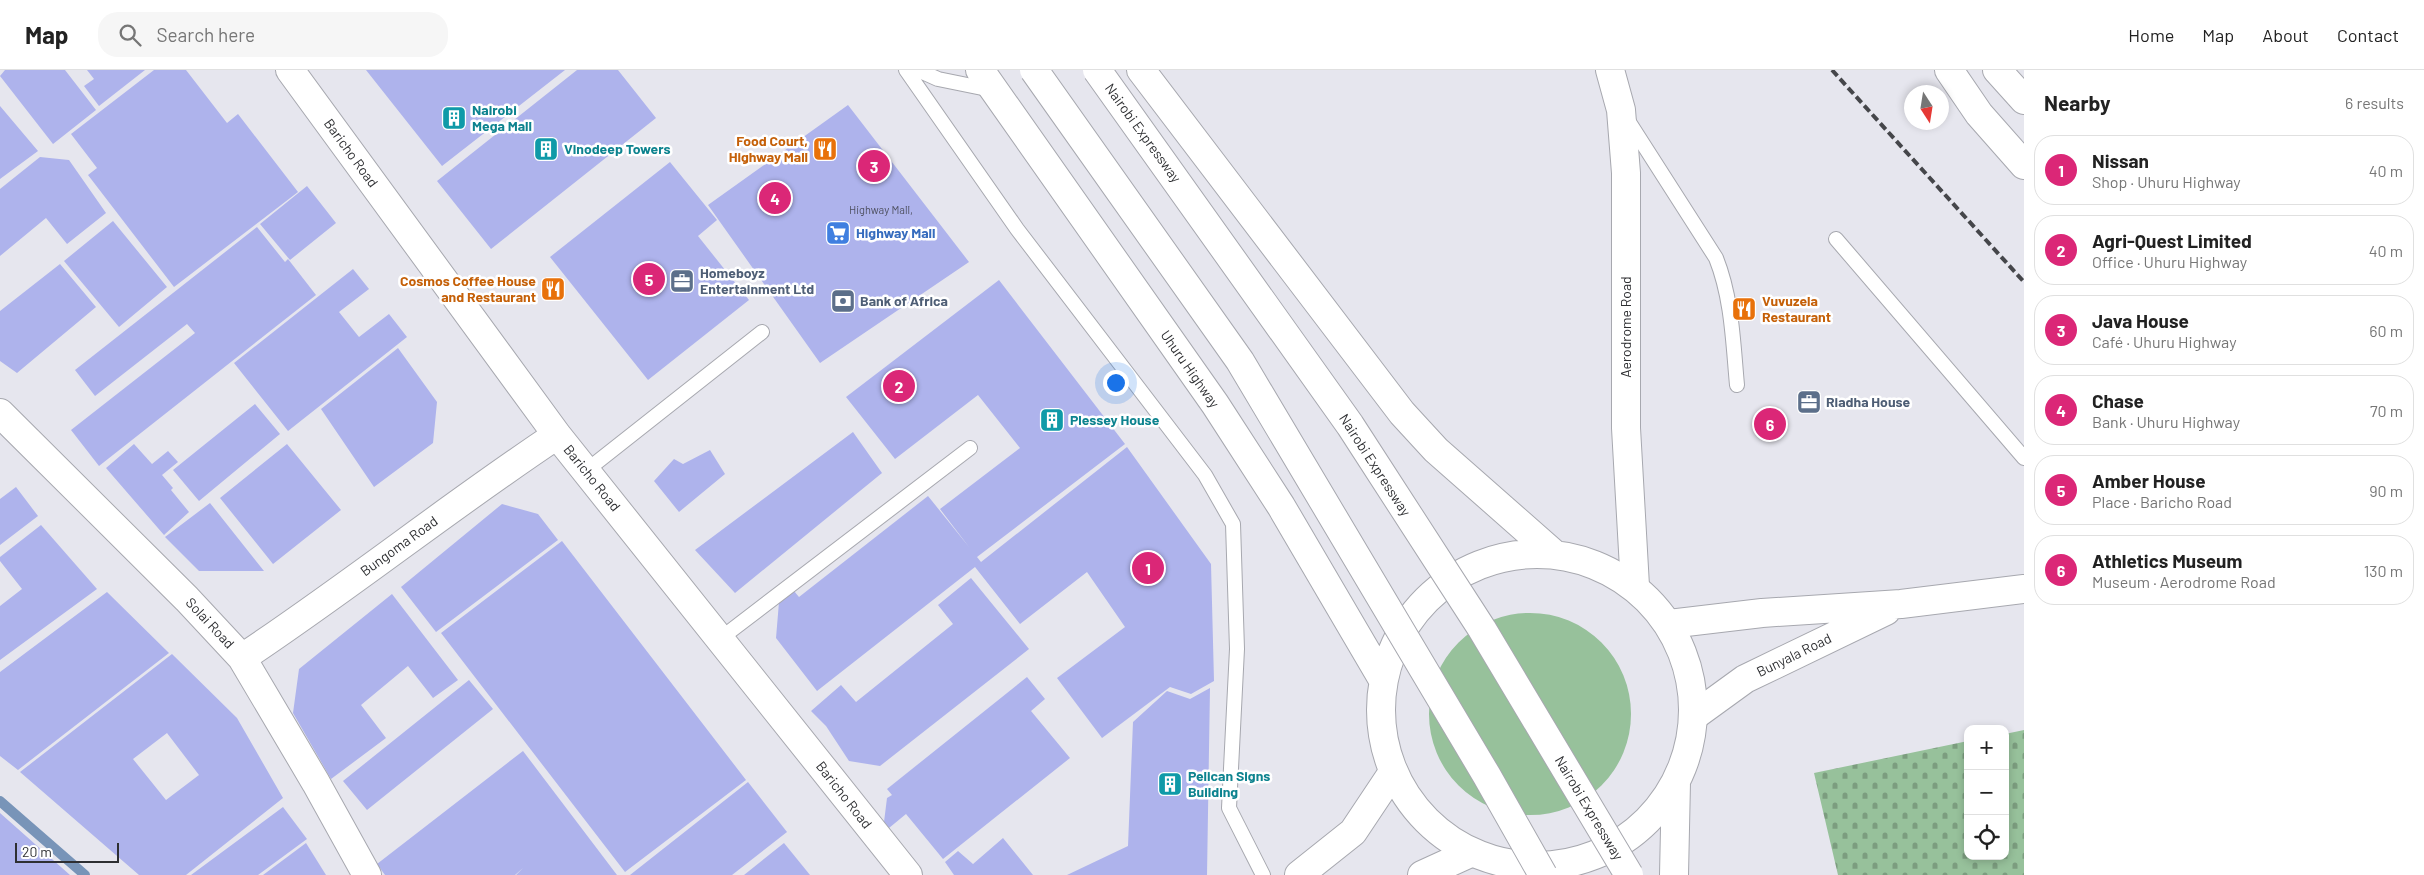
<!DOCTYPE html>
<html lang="en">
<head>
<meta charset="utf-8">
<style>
  :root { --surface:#fff; --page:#f6f6f6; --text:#222; --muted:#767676; --line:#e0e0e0; --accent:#db2777 }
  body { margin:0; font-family:Barlow,sans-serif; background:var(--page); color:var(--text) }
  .controls { position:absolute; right:15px; bottom:15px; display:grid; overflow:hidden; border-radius:10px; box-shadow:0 2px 8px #0003 }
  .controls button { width:45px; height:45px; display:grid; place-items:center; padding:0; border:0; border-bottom:1px solid var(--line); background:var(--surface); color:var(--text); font:25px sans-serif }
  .compass { position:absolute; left:1904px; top:15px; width:45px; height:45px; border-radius:50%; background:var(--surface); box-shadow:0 2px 8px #0003; rotate:168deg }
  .scale { position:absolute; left:15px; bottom:12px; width:104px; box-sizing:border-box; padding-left:5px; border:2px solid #2e2f32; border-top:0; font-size:14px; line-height:18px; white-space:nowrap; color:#2e2f32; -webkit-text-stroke:4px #fff; paint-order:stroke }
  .you { position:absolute; left:1115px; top:312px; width:18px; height:18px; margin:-12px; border:4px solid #fff; border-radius:50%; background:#1a73e8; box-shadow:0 0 0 8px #1a73e833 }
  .badge { display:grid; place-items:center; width:32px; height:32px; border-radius:50%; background:var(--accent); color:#fff; font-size:16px; font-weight:700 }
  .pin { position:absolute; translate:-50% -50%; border:2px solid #fff; box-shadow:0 1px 5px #0006 }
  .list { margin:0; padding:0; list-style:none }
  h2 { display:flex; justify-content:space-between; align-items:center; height:65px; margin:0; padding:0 20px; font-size:21px }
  h2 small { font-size:16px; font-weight:400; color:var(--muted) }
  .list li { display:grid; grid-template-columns:32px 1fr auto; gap:15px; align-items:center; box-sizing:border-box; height:70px; margin:0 10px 10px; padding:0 10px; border:1px solid var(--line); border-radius:20px }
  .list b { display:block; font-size:19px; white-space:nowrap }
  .list p { margin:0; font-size:16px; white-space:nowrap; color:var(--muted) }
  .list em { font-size:16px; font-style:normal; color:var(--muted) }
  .icon { flex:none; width:28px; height:28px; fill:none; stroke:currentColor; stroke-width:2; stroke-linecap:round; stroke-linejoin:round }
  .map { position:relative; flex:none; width:2024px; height:805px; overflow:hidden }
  header { display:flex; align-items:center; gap:30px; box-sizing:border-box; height:70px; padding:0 25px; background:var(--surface); border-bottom:1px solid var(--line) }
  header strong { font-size:24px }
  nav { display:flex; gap:28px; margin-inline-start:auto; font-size:18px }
  .search { width:350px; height:45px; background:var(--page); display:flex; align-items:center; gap:12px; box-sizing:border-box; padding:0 18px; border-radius:20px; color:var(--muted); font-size:19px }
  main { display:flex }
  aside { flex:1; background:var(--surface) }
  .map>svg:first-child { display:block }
</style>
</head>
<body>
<header>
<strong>Map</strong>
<div class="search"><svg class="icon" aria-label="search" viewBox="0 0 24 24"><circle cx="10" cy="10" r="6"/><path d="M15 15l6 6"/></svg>Search here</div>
<nav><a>Home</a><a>Map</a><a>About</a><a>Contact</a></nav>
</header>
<main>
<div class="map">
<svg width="2024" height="805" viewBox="0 0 2024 805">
  <defs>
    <pattern id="cemetery-stones" width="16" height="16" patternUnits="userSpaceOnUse" patternTransform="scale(1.25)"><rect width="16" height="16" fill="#97c19b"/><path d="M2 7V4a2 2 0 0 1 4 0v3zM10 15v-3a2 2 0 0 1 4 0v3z" fill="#7c9d7f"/></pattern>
  </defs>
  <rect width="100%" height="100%" fill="#e6e6ee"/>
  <path fill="#97c19b" d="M1429 644a101 101 0 1 1 202 0a101 101 0 1 1-202 0Z"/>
  <path fill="url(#cemetery-stones)" d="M2024 660V805H1838L1814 703 1968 671V786H2005V664Z"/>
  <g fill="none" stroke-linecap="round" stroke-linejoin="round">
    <path stroke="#7894b8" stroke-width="10" d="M0 731 85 805"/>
  </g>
  <path fill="#aeb3ec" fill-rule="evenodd" d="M5 0H65L96 40 53 74 0 6Z
    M87 0H145L99 36 84 16 94 9Z
    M154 0H186L227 53 238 44 298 122 174 217 88 105 97 98 71 64Z
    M366 0H565L442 96Z
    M577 0H618L656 48 491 179 437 111Z
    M848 35 969 192 820 293 708 135Z
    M0 36 38 81 0 109Z
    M40 87 69 90 106 143 67 174 46 148 0 186V119Z
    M670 92 717 150 698 166 749 230 648 310 550 187Z
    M307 116 336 153 290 190 260 154Z
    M113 151 167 217 119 257 64 191Z
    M257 157 285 192 288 189 316 225 99 396 71 360 195 263 187 254 95 326 75 300Z
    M60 194 96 237 17 303 0 291V241Z
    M353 199 369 219 339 242 359 267 389 244 407 267 288 361 234 293Z
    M999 210 1125 374 977 487 981 492 1127 377 1211 494 1214 611 1191 624 1170 617 1102 668 1057 608 1125 557 1087 502 1020 554 975 497 817 621 776 568 779 532 794 521 799 527 928 426 969 477 940 439 1020 378 978 325 895 389 846 327Z
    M398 278 437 332 433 373 374 417 321 339Z
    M255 334 280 364 199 431 173 400Z
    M853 362 882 403 735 523 695 480Z
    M134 374 152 394 168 381 178 392 162 405 173 418 171 420 189 442 164 465 106 398Z
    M287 374 341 440 273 494 220 428Z
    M710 380 725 404 679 442 654 411 674 389 683 394Z
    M16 417 38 446 0 475V429Z
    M210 433 264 501H199L165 467Z
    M502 434 538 444 558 470 436 562 401 517Z
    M41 455 97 519 0 590V536L22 519 0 491V487Z
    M562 471 746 710 625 802 441 563Z
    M971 508 1029 579 880 696 849 691 826 656 811 641 841 615 856 632 953 554 938 535Z
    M107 522 169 583 18 700 0 686V602Z
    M392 524 458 610 433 628 408 596 361 635 386 668 331 709 293 643 299 599Z
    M172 584 237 648 283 728 186 805H139L20 702ZM167 663 199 705 166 730 133 689Z
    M1027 607 1045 629 1031 641 1070 688 943 789 906 744 889 758 884 752 887 728 892 725 887 719Z
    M469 610 493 639 367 740 343 711Z
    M1210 618 1207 805H1067L1128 776 1133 652 1167 621 1190 629Z
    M523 681 617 805H516L523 798 515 805H385L377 794Z
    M748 712 787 762 732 805H630Z
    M283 737 307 769 258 805H191Z
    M0 743 70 805H0Z
    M1003 768 1033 805H954L945 792 958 781 973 794Z
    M306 773 326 805H263Z
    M784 773 810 805H744Z"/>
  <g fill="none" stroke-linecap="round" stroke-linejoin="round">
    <defs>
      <path id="lane" d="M906 0 1017 159 1205 405 1233 454 1237 579 1229 738 1263 805
        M918 0 938 9 992 20
        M1627 49 1716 188C1732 228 1733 272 1737 315
        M1836 169 2024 388
        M587 400 762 262
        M720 569 970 378"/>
      <path id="street" d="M290 0 557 365 908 805
        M1949 0 1979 44 2024 95
        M1997 0 2024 30
        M0 343 187 529 242 588 316 713 367 805
        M242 588C349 517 450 436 557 365"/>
      <path id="secondary" d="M1610 0 1621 40 1626 103V358L1635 516
        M1669 554 1762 543 1901 534 2024 519
        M1694 646 1745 609 1886 541
        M1299 805 1353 762 1393 702
        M1422 805 1468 784"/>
      <path id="highway" d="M980 0 1215 334 1281 436 1383 610
        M1141 0 1402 343 1436 380 1553 483
        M1381 640a156 156 0 1 1 312 0a156 156 0 1 1-312 0Z
        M1674 805 1676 712"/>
    </defs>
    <use href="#lane" stroke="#a7a8af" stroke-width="16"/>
    <use href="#street" stroke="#a7a8af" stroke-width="30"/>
    <use href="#secondary" stroke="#a7a8af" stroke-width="30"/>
    <use href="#highway" stroke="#a7a8af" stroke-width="30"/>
    <use href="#lane" stroke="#fff" stroke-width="14"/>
    <use href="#street" stroke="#fff" stroke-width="28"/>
    <use href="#secondary" stroke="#fff" stroke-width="28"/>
    <use href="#highway" stroke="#fff" stroke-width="28"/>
    <path stroke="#45464a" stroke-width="4" stroke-dasharray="8 4" stroke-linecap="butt" d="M1832 0 2024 212"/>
    <defs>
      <path id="highway-bridge" d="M1034 0 1240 291 1487 706 1543 805
        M1097 0 1350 355 1482 559 1629 805"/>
    </defs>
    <use href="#highway-bridge" stroke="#a7a8af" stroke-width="30" stroke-linecap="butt"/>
    <use href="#highway-bridge" stroke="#fff" stroke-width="28"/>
  </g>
  <defs>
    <symbol id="building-square" viewBox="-11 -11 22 22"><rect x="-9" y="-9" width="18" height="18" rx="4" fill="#0f9aa8" stroke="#fff"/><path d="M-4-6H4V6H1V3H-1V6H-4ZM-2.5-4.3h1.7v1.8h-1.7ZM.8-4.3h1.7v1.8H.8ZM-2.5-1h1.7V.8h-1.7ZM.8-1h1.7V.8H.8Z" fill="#fff"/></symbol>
    <symbol id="restaurant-square" viewBox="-11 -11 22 22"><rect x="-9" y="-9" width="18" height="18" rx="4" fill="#e8710a" stroke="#fff"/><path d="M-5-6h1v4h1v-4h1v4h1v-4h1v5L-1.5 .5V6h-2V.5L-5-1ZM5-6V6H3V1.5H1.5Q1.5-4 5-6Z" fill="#fff"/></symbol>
    <symbol id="supermarket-square" viewBox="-11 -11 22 22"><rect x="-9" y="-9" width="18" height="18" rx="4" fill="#3f7fe0" stroke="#fff"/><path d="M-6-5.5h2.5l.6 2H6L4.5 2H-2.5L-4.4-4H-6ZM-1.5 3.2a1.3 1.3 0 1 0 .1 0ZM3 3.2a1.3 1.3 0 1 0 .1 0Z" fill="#fff"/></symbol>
    <symbol id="office-square" viewBox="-11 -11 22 22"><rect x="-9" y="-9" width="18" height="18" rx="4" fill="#5c6f8a" stroke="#fff"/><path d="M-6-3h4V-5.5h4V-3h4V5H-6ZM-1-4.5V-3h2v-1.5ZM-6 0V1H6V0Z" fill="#fff"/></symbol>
    <symbol id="bank-square" viewBox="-11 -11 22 22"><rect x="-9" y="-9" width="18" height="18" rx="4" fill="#5c6f8a" stroke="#fff"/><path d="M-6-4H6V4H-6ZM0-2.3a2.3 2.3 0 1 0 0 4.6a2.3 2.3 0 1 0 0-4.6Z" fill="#fff"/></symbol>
  </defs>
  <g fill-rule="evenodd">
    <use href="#building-square" x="440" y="34" width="28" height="28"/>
    <use href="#building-square" x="532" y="65" width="28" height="28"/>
    <use href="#restaurant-square" x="811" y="65" width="28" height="28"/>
    <use href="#supermarket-square" x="824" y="149" width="28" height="28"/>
    <use href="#office-square" x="668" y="197" width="28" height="28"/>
    <use href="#restaurant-square" x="539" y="205" width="28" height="28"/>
    <use href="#bank-square" x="829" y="217" width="28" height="28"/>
    <use href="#restaurant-square" x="1730" y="225" width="28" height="28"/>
    <use href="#office-square" x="1795" y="318" width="28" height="28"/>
    <use href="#building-square" x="1038" y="336" width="28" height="28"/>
    <use href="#building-square" x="1156" y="700" width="28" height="28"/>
  </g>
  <g text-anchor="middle" stroke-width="5" stroke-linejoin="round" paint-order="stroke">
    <g font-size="11" fill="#4e5060">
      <text x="881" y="144">Highway Mall,</text>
    </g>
    <g font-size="14" font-weight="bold" fill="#0d838f" stroke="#fff" text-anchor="start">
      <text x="472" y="45">Nairobi<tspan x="472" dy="16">Mega Mall</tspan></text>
      <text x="564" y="84">Vinodeep Towers</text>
      <text x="1070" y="355">Plessey House</text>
      <text x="1188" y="711">Pelican Signs<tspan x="1188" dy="16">Building</tspan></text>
    </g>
    <g font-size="14" fill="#2e2f32" stroke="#fff">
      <text transform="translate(1143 63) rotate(54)" y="5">Nairobi Expressway</text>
      <text transform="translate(351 83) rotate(54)" y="5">Baricho Road</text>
      <text transform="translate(1626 257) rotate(-90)" y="5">Aerodrome Road</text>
      <text transform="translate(1190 299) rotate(55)" y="5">Uhuru Highway</text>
      <text transform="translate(1375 395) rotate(57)" y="5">Nairobi Expressway</text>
      <text transform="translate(592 408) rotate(51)" y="5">Baricho Road</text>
      <text transform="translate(399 476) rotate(-36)" y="5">Bungoma Road</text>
      <text transform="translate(210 553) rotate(47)" y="5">Solai Road</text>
      <text transform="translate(1794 585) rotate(-26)" y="5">Bunyala Road</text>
      <text transform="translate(844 725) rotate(52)" y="5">Baricho Road</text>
      <text transform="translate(1589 738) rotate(59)" y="5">Nairobi Expressway</text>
    </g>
    <g font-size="14" font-weight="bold" fill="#c56008" stroke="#fff" text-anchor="end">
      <text x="808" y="76">Food Court,<tspan x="808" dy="16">Highway Mall</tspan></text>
      <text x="536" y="216">Cosmos Coffee House<tspan x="536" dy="16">and Restaurant</tspan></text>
      <text x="1762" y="236" text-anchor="start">Vuvuzela<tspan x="1762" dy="16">Restaurant</tspan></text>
    </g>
    <g font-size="14" font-weight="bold" fill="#366cbe" stroke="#fff" text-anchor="start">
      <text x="856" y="168">Highway Mall</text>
    </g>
    <g font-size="14" font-weight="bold" fill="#4e5e75" stroke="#fff" text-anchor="start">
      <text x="700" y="208">Homeboyz<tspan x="700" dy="16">Entertainment Ltd</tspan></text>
      <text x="860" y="236">Bank of Africa</text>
      <text x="1826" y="337">Riadha House</text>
    </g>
  </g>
</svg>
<div class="controls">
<button>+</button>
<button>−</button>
<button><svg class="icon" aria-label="locate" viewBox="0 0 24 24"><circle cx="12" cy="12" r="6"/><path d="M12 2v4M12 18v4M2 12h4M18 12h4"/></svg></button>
</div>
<svg class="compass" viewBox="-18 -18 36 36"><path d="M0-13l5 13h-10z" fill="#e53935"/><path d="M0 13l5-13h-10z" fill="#767676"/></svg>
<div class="scale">20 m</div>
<div class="you"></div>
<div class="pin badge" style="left:1148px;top:498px">1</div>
<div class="pin badge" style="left:899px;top:316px">2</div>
<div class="pin badge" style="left:874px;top:96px">3</div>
<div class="pin badge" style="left:775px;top:128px">4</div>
<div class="pin badge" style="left:649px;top:209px">5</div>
<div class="pin badge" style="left:1770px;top:354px">6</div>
</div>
<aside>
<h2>Nearby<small>6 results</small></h2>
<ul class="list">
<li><span class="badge">1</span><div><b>Nissan</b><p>Shop · Uhuru Highway</p></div><em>40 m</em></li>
<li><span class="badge">2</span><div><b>Agri-Quest Limited</b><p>Office · Uhuru Highway</p></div><em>40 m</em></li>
<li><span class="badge">3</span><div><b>Java House</b><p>Café · Uhuru Highway</p></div><em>60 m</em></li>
<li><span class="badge">4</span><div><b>Chase</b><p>Bank · Uhuru Highway</p></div><em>70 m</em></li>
<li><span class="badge">5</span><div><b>Amber House</b><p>Place · Baricho Road</p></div><em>90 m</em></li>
<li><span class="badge">6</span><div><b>Athletics Museum</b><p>Museum · Aerodrome Road</p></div><em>130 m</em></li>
</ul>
</aside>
</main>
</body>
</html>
